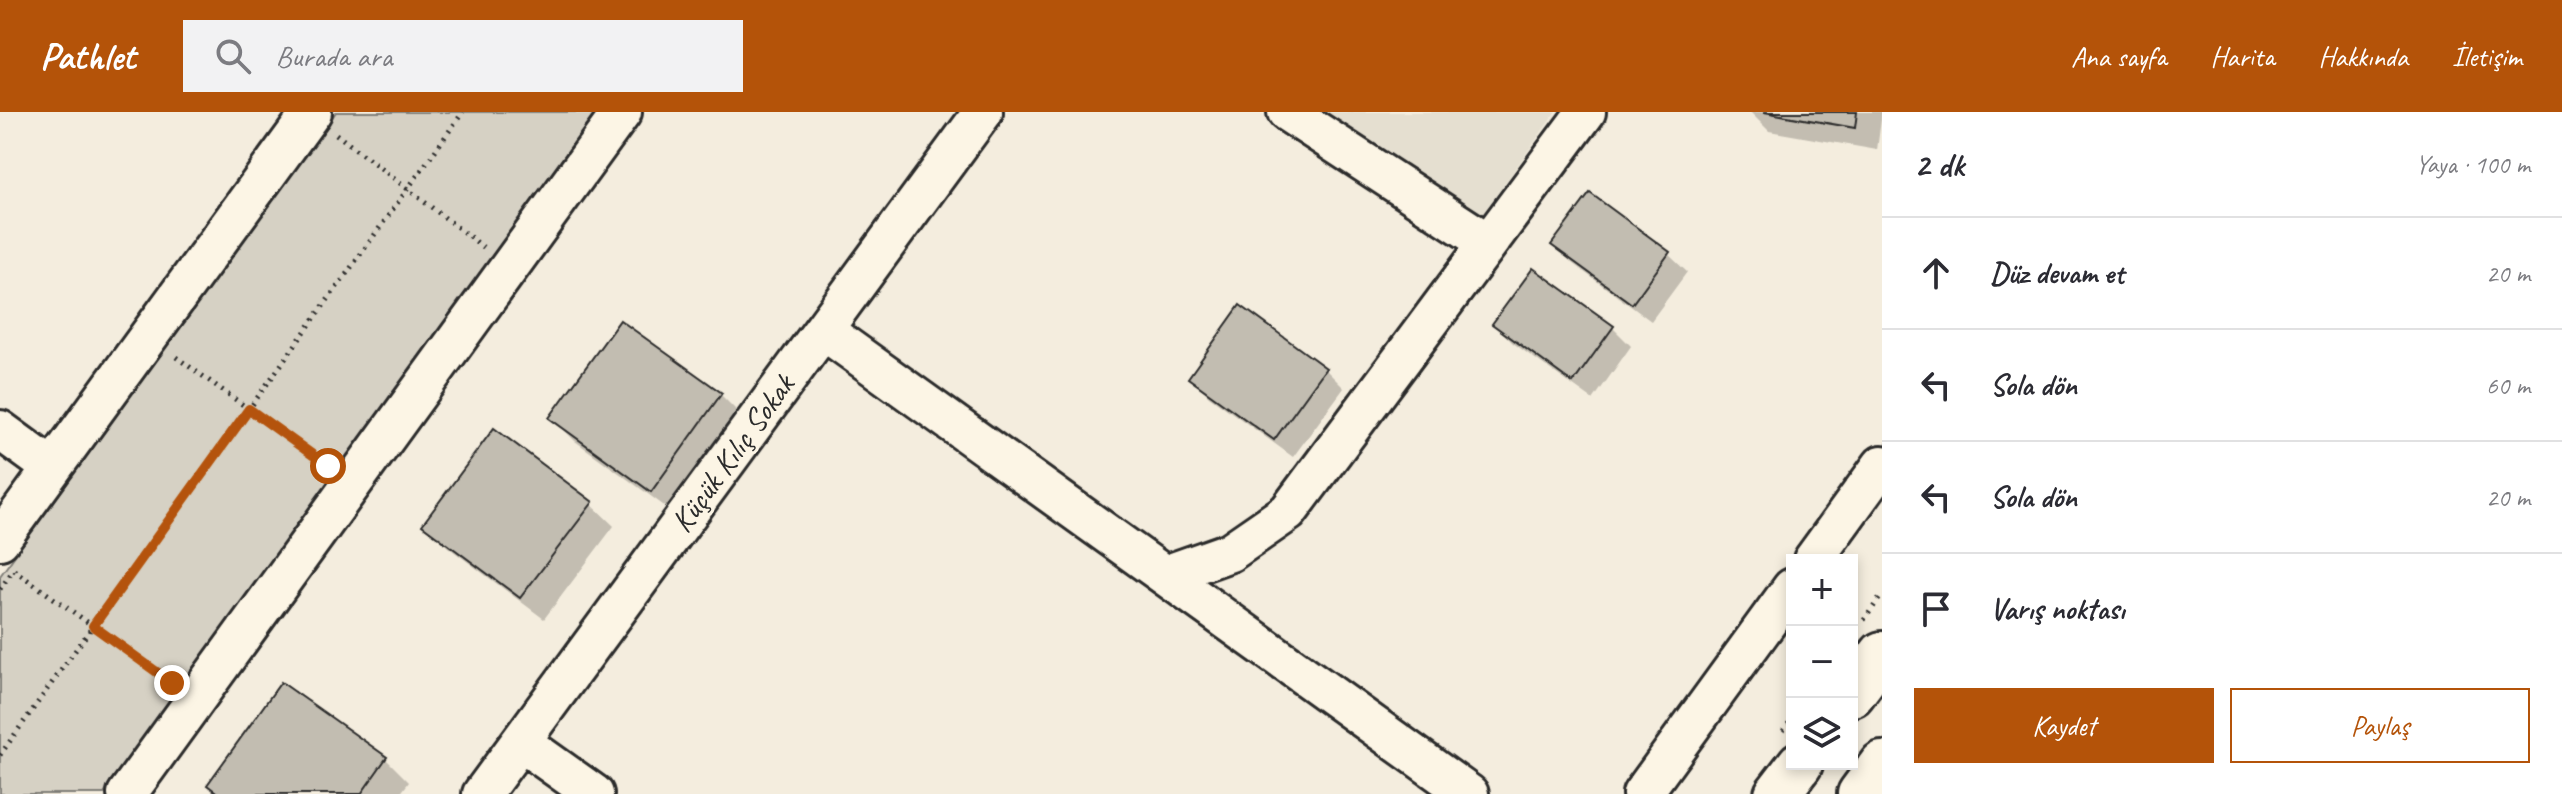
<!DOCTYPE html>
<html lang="tr">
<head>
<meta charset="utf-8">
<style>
  :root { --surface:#fff; --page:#f2f2f3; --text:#2b2b33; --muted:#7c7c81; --line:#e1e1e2; --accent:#b45309 }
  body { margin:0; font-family:Caveat,sans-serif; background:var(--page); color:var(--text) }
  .controls { position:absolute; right:24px; bottom:24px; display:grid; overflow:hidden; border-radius:0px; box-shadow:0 4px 12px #0003 }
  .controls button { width:72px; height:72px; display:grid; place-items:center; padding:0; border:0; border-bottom:2px solid var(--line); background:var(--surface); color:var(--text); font:40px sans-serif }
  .stop { position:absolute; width:24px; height:24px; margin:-18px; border:6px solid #b45309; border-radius:50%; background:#fff }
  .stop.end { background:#b45309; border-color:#fff; box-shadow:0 2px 8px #0008 }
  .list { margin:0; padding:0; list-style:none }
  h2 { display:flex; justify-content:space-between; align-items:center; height:104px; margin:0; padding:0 32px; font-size:34px }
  h2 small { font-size:26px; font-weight:400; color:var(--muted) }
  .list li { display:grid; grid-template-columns:52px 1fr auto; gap:24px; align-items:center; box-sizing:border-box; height:112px; padding:0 32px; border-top:2px solid var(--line) }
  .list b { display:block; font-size:30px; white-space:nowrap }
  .list em { font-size:26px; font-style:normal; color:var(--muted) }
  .actions { display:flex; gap:16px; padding:24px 32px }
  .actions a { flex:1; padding:18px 0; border:2px solid var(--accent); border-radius:0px; text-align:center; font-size:28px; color:var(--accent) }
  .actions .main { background:var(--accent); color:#fff }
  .icon { flex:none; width:44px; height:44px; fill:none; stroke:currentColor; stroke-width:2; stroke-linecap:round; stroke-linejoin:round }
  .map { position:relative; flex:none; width:1882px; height:682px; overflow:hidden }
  header { display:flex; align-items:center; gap:48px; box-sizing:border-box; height:112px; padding:0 40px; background:var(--accent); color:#fff }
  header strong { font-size:38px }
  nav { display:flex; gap:44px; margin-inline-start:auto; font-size:28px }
  .search { width:560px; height:72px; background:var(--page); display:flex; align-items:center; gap:20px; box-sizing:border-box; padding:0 28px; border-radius:0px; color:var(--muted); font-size:30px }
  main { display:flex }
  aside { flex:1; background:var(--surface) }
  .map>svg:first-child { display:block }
</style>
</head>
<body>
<header>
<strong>Pathlet</strong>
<div class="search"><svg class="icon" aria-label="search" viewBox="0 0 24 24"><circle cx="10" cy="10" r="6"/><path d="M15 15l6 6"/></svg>Burada ara</div>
<nav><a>Ana sayfa</a><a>Harita</a><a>Hakkında</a><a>İletişim</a></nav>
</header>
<main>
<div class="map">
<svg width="1882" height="682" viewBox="0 0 1882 682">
  <rect width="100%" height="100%" fill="#f4edde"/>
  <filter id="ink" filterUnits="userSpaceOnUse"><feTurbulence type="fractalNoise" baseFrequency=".0125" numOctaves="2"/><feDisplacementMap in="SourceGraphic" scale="16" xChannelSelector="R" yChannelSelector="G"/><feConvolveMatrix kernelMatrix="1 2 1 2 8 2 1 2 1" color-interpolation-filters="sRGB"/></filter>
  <g filter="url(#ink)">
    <path fill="#e5dfd0" d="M1326 0H1556L1479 107Z"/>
    <path fill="#d6d1c4" stroke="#807e78" stroke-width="2" d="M336 0H596L104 682H0V464Z"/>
    <path fill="#0003" d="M1750 0H1882L1877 38 1769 19Z
      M1554 133 1668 142 1687 160 1651 209 1572 151Z
      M1494 212 1613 216 1631 234 1593 288 1513 231Z
      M1325 257 1344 276 1293 345 1209 284 1191 266Z
      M720 282 743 305 674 401 575 329 552 306Z
      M591 392 614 414 544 507 448 435 425 413Z
      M281 573 386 647 409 670 400 682H218L210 673Z"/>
    <path fill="#c2bdb1" stroke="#2b2b2b" stroke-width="2" d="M1764 0H1857L1855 16Z
      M1590 81 1670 140 1632 192 1551 133Z
      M1533 156 1614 214 1573 271 1492 212Z
      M1240 193 1326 256 1274 328 1188 266Z
      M620 208 722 281 651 380 549 306Z
      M494 316 593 390 520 486 422 413Z
      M281 570 387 645 361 682H219L207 673Z"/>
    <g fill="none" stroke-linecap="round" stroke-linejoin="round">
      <defs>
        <path id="minor" d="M1287 0 1488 131
          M823 218 1469 682
          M0 318 52 356
          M0 428 312 0
          M1813 448 1882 353
          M1165 463 1230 440 1288 400 1586 0
          M521 630 594 682
          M127 682 622 0
          M482 682 983 0
          M1642 682 1792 476"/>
        <path id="secondary" d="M1852 582 1882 542
          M1777 682 1800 652
          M1860 682 1882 652"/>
      </defs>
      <use href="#minor" stroke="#2b2b2b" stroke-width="44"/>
      <use href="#secondary" stroke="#2b2b2b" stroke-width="50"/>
      <path stroke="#2b2b2b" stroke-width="5" stroke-dasharray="2 6" stroke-linecap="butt" d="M336 22 483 135
        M176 245 327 353
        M14 458 169 568
        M0 477 12 460
        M1864 508 1882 483
        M1783 619 1792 607
        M0 643 463 0"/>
      <use href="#minor" stroke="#fcf5e5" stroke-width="38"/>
      <use href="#secondary" stroke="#fcf5e5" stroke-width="44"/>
    </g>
  </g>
  <g fill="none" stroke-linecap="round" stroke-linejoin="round" filter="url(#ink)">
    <path stroke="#b45309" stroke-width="10" d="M172 571 93 514 249 297 328 354"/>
  </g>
  <g text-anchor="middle" stroke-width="6" stroke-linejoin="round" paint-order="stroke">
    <g font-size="32" fill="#2b2b2b" stroke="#fcf5e5">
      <text transform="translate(732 341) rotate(-54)" y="11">Küçük Kılıç Sokak</text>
    </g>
  </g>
</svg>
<div class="controls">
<button>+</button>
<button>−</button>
<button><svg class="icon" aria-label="layers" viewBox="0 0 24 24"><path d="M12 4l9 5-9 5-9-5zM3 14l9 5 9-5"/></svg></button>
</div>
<div class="stop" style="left:328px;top:354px"></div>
<div class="stop end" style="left:172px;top:571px"></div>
</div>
<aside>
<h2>2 dk<small>Yaya · 100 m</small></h2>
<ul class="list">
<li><svg class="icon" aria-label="ahead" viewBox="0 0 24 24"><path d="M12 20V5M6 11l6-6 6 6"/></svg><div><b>Düz devam et</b></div><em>20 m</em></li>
<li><svg class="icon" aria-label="left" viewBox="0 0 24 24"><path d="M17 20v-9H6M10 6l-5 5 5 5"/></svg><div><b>Sola dön</b></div><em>60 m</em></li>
<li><svg class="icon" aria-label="left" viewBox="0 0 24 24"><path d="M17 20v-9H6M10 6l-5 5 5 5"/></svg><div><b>Sola dön</b></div><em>20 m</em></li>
<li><svg class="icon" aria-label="arrive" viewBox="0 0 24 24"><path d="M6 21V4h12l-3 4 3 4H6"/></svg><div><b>Varış noktası</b></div></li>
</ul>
<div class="actions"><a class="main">Kaydet</a><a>Paylaş</a></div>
</aside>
</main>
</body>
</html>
